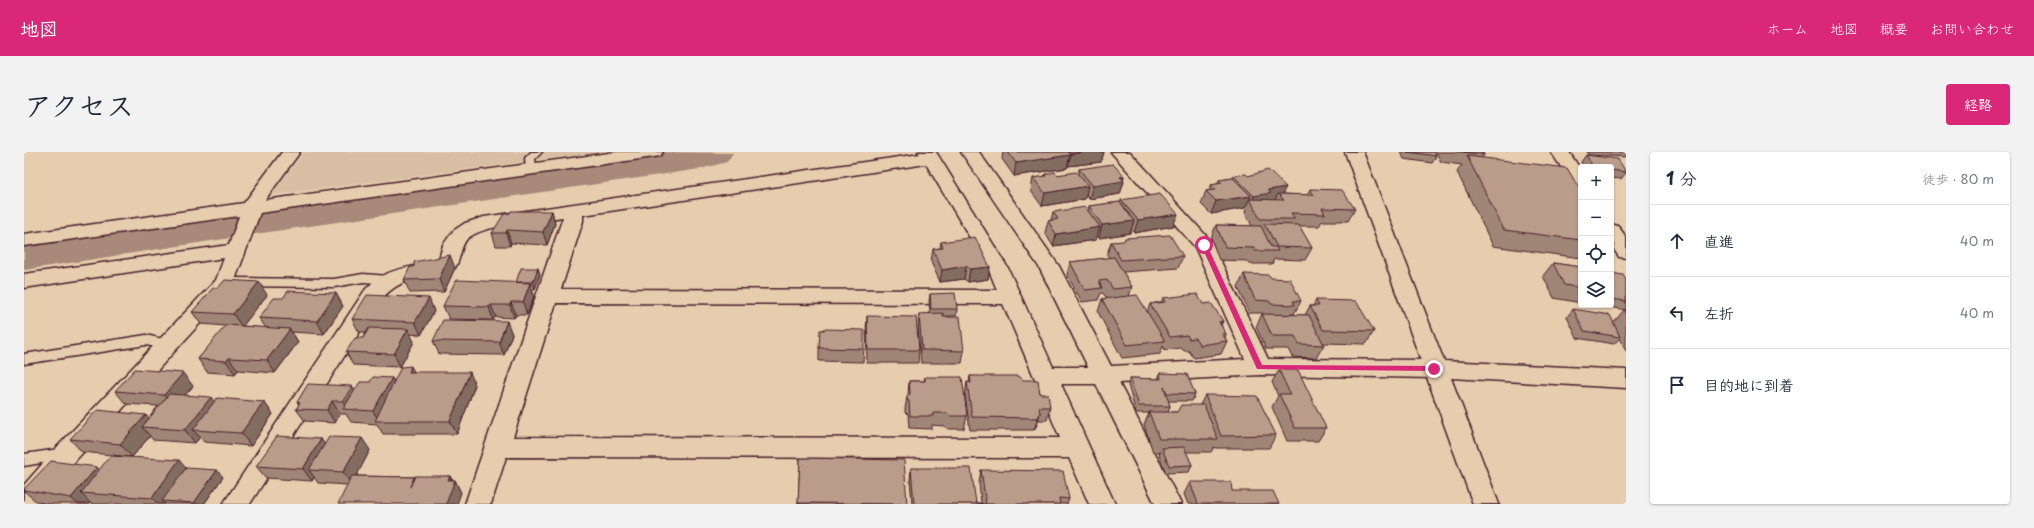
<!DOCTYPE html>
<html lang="ja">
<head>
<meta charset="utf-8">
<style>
  :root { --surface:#fff; --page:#f2f2f3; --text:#1f2937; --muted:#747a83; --line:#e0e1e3; --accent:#db2777 }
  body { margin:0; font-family:"Playpen Sans","Klee One",sans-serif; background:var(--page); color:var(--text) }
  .controls { position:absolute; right:12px; top:12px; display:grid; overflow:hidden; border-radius:4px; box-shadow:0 1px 3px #0004 }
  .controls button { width:36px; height:36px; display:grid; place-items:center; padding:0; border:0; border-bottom:1px solid var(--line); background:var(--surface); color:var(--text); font:20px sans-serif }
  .stop { position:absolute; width:12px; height:12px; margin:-9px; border:3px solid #db2777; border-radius:50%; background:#fff }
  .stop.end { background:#db2777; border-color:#fff; box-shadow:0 1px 4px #0008 }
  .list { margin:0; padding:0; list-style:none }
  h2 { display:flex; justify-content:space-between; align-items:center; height:52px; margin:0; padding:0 16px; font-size:17px }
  h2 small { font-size:13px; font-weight:400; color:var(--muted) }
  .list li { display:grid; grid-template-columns:26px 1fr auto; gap:12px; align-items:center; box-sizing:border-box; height:72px; padding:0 16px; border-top:1px solid var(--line) }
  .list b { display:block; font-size:15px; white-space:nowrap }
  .list em { font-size:13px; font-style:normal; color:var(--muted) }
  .icon { flex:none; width:22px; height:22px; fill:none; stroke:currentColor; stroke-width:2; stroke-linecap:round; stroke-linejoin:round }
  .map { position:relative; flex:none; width:1602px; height:352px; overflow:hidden; border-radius:4px }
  header { display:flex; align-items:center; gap:24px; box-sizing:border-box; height:56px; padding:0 20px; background:var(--accent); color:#fff }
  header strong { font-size:19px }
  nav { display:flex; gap:22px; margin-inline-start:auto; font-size:14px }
  .intro { display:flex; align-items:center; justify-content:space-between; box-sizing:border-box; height:96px; padding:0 24px }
  h1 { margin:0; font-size:28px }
  .button { padding:10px 18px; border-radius:4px; background:var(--accent); color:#fff; font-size:14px; font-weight:700 }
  main { display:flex; gap:24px; padding:0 24px }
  aside { flex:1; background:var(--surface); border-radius:4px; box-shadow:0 1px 3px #0004 }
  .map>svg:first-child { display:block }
</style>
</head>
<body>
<header>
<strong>地図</strong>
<nav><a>ホーム</a><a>地図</a><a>概要</a><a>お問い合わせ</a></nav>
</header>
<div class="intro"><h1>アクセス</h1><a class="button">経路</a></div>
<main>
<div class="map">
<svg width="1602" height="352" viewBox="0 0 1602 352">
  <rect width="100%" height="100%" fill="#e5cdae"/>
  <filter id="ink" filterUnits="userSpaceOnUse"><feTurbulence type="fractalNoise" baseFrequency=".025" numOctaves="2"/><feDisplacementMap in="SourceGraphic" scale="8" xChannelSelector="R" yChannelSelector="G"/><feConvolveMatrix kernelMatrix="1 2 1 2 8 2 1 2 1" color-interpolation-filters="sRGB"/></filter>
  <g filter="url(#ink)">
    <path fill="#d8bea3" d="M280 0H578L247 43Z"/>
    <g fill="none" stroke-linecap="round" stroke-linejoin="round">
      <path fill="#a8897a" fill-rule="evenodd" d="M623 0 709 1 703 10 676 17 238 81 0 118V88Z"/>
      <defs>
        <path id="lane" d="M507 0H518L511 7 512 17 507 20 502 17 501 6Z
          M339 122 365 124 371 128 365 132 339 130 310 135 211 134 205 130 211 126 310 127Z
          M122 183 151 190 153 193 151 196 146 198 122 193 0 212V202Z
          M42 296 47 298 49 302 47 306 0 314V302Z"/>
        <path id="street" d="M258 0H276L241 48 592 0H639L636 4 630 5 236 61 208 136 52 308 16 352H0V333L34 294 192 128 200 106 0 136V122L205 93 215 64 0 94V82L220 51Z
          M894 0H912L984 116 1029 215H1064L1015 115 937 0H955L1035 114 1087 214 1221 207 1171 95 1087 0H1106L1187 89 1244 207 1410 208 1418 211 1422 217 1418 223 1410 226 1236 223 1095 231 1157 352H1131L1072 232H1037L1091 352H1065L1045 306 482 305 467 352H441L539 65C516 69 459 72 443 87 436 95 437 107 431 116 400 128 378 122 355 150L226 352H199L341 138C363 113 387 118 415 107L419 93 429 79 441 71 460 65 896 2ZM902 12 964 116 973 138 537 137 559 69V63ZM532 151 979 152 1036 286 489 285Z
          M1527 0H1545L1557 18V38L1551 36Z
          M1587 72 1594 74 1602 85V106L1595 105 1587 93Z"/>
        <path id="secondary" d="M1321 0H1339L1420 209 1602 218V236L1427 226 1475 352H1449Z"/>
      </defs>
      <use href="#lane" stroke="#4a1f2b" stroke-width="3"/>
      <use href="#street" stroke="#4a1f2b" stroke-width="3"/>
      <use href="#secondary" stroke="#4a1f2b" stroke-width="3"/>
      <use href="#lane" fill="#e5cdae" fill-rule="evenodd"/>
      <use href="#street" fill="#e5cdae" fill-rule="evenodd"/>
      <use href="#secondary" fill="#e5cdae" fill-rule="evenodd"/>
    </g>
    <path fill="#a08677" stroke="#4a1f2b" d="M979 0H1080L1077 10 1044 14 1043 13V16L990 24 978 7Z
      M1377 0H1410L1412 4 1408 11 1380 7Z
      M1412 0H1459L1460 3 1458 6 1557 39V106L1469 94 1433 20 1438 13 1417 10Z
      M1562 0H1602V5L1565 3Z
      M1562 3 1602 19V21L1597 27 1587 26V15H1560L1557 10Z
      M1055 17 1100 24 1099 28 1100 29 1096 42 1065 47 1062 42 1061 47 1018 54 1007 39 1009 26 1020 25 1021 22 1033 23 1054 22Z
      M1210 24 1259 42 1283 43 1286 37 1331 57 1324 69H1298L1295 74H1275L1288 96 1281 108 1250 107 1248 112H1225L1224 109 1195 108 1187 86 1192 73 1228 74 1221 60 1223 55 1222 54 1221 56 1187 62 1177 52 1182 39H1185L1187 33 1193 32 1195 28 1209 26Z
      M1097 48 1149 74 1110 81 1107 78 1106 81 1075 86 1073 84 1072 88 1029 94 1021 81 1024 69 1027 68 1029 60 1064 59 1065 54 1097 50Z
      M528 59 531 72 523 93 487 91 486 94H472L468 81Z
      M1587 86 1591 93 1587 98Z
      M917 90 966 115 964 127 944 130 940 127 916 130 907 110 909 97 916 96Z
      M1087 90 1159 104 1154 116 1099 120 1108 135 1105 144 1123 160 1126 152 1137 150 1139 146 1179 152 1199 169 1197 173 1202 182 1201 186 1203 189 1197 202 1170 206 1165 199H1160L1157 196 1141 198 1139 194 1136 202 1098 206 1074 160 1078 147H1083L1079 141H1077L1074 148 1058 150 1043 123 1046 110 1085 106 1083 102Z
      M1529 111 1557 115V151L1530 146 1519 124Z
      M431 116 420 140 386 141 380 128Z
      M514 116 516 123 511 137H508L510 144 503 163H492L490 166 472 165 469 168 425 167 419 154 492 131V130Z
      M1587 121 1602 128V158L1580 154 1579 153H1587Z
      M1220 122 1277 149 1270 162H1266V163H1281L1286 154H1289L1292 148 1350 179 1342 192 1299 191 1300 193 1292 206 1268 205 1264 197H1242L1232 175 1238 162H1239V161H1225L1214 135Z
      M906 142 933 157 932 164H919L940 199 938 211H897L894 175 895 162H906L905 149Z
      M243 143 218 174 242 176 235 166 319 154 300 182 268 180 274 190 251 221 214 218 211 222 183 220 174 207 202 174 177 172 168 160Z
      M1549 157 1589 171 1600 158 1602 159V199L1596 186 1590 192 1553 186 1543 165Z
      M410 159 397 183 386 182 390 190 376 215 329 213 322 200 339 186 342 180H335L328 167Z
      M843 164 895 198 894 211H843L842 177Z
      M799 177 840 197 839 210 795 209V196Z
      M488 182 480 203 415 202 409 189Z
      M1255 218 1302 276 1294 289H1263L1248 255 1254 244 1248 230Z
      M390 220 451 233 433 282H359L353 272 327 270 322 262H316L311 271 281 269 272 257 275 253 273 250 328 234 330 239 346 230 368 226 370 230Z
      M1136 221 1171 242 1168 249H1144L1146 254 1144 260H1153L1176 253 1181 243 1252 283 1245 296H1191L1190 295 1187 300H1162L1168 313 1165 320 1142 321 1135 303 1136 300H1129L1120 273 1125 261H1112L1104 233 1106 226 1134 227Z
      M946 224 999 228 1016 242 1026 255 1023 268H1014L1010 278H946L941 243 943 230 945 231Z
      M901 225 943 264 940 277H924L920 274 908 273V277L885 276 884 262 881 261V257L883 245 884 244 885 229H900Z
      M169 234 161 243 190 250H240L249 262 227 294 180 290 176 285 171 291 129 288 126 284 108 305 58 300 46 287 122 263 125 266 134 254 102 252 91 239Z
      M297 287 300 292 346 298 332 324 390 325V326L426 324 428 328H431L437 341 294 331 290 325 288 329 242 326 232 314Z
      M776 306 883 352H774Z
      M887 316 952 351H957L955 331 957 318 1045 347 1043 352H888L886 328Z
      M162 317 199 325 180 352H68L66 351 65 352H24L13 350 0 339V337L75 318Z
      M1166 330 1208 339 1255 352H1164L1160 342Z"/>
    <path fill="#826d61" stroke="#4a1f2b" d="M1061 0H1080L1077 10 1044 14 1047 2Z
      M1046 3 1043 16 990 24 992 11Z
      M1100 24 1099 29H1100L1096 42 1065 47 1069 34Z
      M1064 34 1061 47 1018 54 1021 41Z
      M1262 35 1257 45 1254 42 1251 48 1228 50 1230 44 1244 38Z
      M1227 44 1221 56 1187 62 1192 49Z
      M528 59 531 72 523 93 519 80Z
      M1154 62 1149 74 1110 81 1114 68Z
      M1110 69 1106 81 1075 86 1078 73Z
      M1076 75 1072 88 1029 94 1032 82Z
      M483 78 487 91 486 94 482 81Z
      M426 103 431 116 420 140 415 127Z
      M942 114 940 127 916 130 918 118Z
      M966 115 964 127 944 130 946 117Z
      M514 116 516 123 511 137 509 130Z
      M235 130 243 143 218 175 209 162Z
      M506 131 510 144 503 163 499 150Z
      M312 141 319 154 300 182 293 169Z
      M405 146 410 159 397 183 391 170Z
      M487 150 492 163 490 166 486 153Z
      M467 153 472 165 469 168 465 155Z
      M483 169 488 182 480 203 475 190Z
      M1199 169 1193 181 1195 170Z
      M266 177 274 190 251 221 243 208Z
      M384 177 390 190 376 215 370 202Z
      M205 206 214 218 211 222 202 209Z
      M387 214 394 227 385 220Z
      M446 220 451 233 433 282 426 269Z
      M159 221 169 234 150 256 140 243Z
      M368 226 375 239 355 269 349 259Z
      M328 234 335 247 323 257 319 249Z
      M187 245 197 258 169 278 176 285 171 291 161 278Z
      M308 249 316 262 311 271 303 258Z
      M240 250 249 262 227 294 217 281Z
      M1016 261 1013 273 1010 278 1014 266Z
      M122 263 133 275H118L126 284 108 305 96 292Z
      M338 286 346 298 328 333 319 320Z
      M297 287 306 300 285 318 290 325 288 329 279 317Z
      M155 308 166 321 138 349 141 352H134L128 346Z
      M73 315 85 328 57 341 66 351 65 352H54L47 346Z
      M193 318 199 325 180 352H171L170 351Z
      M426 324 430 332 431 328 437 341 433 352H422L424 328Z"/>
    <path fill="#ba9c8a" stroke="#4a1f2b" d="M984 0H1043L1046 3 992 11Z
      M1045 0H1061L1047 2Z
      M1383 0H1410L1412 4 1384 0Z
      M1439 0H1459L1460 3Z
      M1562 3 1594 7 1602 20 1587 18V15H1569Z
      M1443 4 1543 16 1557 39V88L1480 78Z
      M1089 12 1100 24 1096 25 1100 29 1069 34 1055 17Z
      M1244 18 1262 35 1244 38 1247 41 1230 44 1210 24 1222 22 1224 24Z
      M1031 20 1033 23 1052 20 1064 34 1021 41 1009 26 1022 24 1021 22Z
      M1209 26 1227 44 1192 49 1182 39 1191 38 1187 33 1198 31 1195 28Z
      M1286 37 1318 38 1331 57 1298 56 1301 62 1267 61 1271 67H1236L1226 47 1260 48 1254 42 1290 43Z
      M1136 42 1154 62 1114 68 1097 48Z
      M1096 50 1110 69 1078 73 1065 54Z
      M1061 55 1076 75 1032 82 1024 69 1034 67 1029 60Z
      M487 59H528L519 80 483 78 482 81H468L480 62 486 61Z
      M1239 72 1275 73 1288 96 1253 95 1243 76Z
      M1192 73 1237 74 1247 95H1252L1254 99H1231L1230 96 1201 95Z
      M1146 83 1159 104 1097 108 1087 90 1100 89 1101 86Z
      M951 85 966 115 946 117 942 114 918 118 909 97 919 96 917 90Z
      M1587 86 1591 93 1587 92Z
      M426 103 415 127 380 128 386 115H390V110Z
      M1090 105 1108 135 1089 137 1083 128 1075 129 1078 136 1061 138 1046 110Z
      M1529 111 1557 115V136L1540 133Z
      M497 116H514L509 130H492Z
      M1587 121 1599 123 1602 128V149L1587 147Z
      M1220 122 1245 123 1247 126 1266 127 1277 149H1269L1271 153 1247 152 1245 149 1231 148Z
      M201 128 235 130 209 162 168 160 189 136H194Z
      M432 128 506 131 499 150H487L486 153H467L465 155 419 154Z
      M264 139 312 141 293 169 235 166 250 146H259Z
      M931 141 933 157H907L906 142Z
      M1173 142 1179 152 1187 151 1199 169 1195 170 1202 182H1198L1203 189 1176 193 1171 186 1165 187 1163 183 1146 185 1126 152 1141 150 1139 146Z
      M343 143 405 146 391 170 328 167Z
      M1113 143 1141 189 1103 193 1078 147Z
      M1292 148 1332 149 1350 179 1299 178 1286 154H1295Z
      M1549 157 1586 163 1596 185 1560 179Z
      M919 161V165H936L940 199 898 198 895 162Z
      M1238 162 1285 163 1300 193 1275 192 1271 184H1248Z
      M843 164 892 165 895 198H844Z
      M419 168 483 169 475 190 409 189Z
      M202 173 266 177 243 208 205 206 202 209 174 207Z
      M345 176 384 177 370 202 322 200 331 186H339Z
      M799 177 840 178V197L795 196 796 178H800Z
      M387 214 385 220H446L426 269H351L377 215Z
      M111 217 159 221 140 243 91 239Z
      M1255 218H1274L1302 276H1271L1255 242H1266Z
      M1136 221 1163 222 1171 242 1143 241 1140 235 1146 254H1115L1106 226 1137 227Z
      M946 224H995L999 228H1014L1016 242H1024L1026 255H1015L1016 261 1014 266 948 265 943 230 947 231Z
      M349 225 368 226 349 259 319 257 336 230H346Z
      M901 225H938L943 264H926L922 261H909V264H886L885 249 883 248V245L886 242 885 229H901Z
      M284 232 328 234 319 249H308L303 258 272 257 276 251 273 250Z
      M145 242 187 245 161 278 118 275Z
      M1181 243 1233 244 1252 283 1197 284Z
      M193 246 240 250 217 281 169 278Z
      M1157 253H1180L1194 287H1135L1125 260H1153Z
      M73 258 122 263 96 292 46 287Z
      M253 284 297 287 279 317 232 314Z
      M305 285 338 286 319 320 285 318Z
      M1160 295 1168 313 1145 314 1138 296Z
      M86 304 155 308 128 346 57 341Z
      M776 306 880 308 883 352 774 351Z
      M27 309 73 315 47 346 0 338V337Z
      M162 316 193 318 170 351 138 349Z
      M887 316H947L952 351 959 352H890Z
      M957 318 1039 319 1045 347 1035 346 1036 352H962Z
      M328 324 390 325 386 335 391 324H426L424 328H431L422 352H314Z
      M1166 330H1207L1208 339H1249L1255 352H1174Z"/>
  </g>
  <path fill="#db2777" d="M1180 91 1183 93 1238 213 1410 214 1413 217 1410 219 1233 217 1177 93Z"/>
</svg>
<div class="controls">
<button>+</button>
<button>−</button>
<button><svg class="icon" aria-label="locate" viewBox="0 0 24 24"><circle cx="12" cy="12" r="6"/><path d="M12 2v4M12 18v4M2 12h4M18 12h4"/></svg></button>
<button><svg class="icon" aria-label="layers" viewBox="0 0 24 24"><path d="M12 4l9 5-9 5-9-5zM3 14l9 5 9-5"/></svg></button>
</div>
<div class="stop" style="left:1180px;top:93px"></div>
<div class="stop end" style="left:1410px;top:217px"></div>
</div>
<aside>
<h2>1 分<small>徒歩 · 80 m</small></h2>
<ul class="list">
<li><svg class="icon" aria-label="ahead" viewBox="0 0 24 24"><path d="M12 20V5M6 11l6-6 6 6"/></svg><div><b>直進</b></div><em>40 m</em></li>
<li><svg class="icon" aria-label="left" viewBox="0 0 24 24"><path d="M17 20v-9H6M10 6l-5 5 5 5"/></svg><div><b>左折</b></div><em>40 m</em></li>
<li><svg class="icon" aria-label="arrive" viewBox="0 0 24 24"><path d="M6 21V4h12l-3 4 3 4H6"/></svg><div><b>目的地に到着</b></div></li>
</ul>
</aside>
</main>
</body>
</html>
